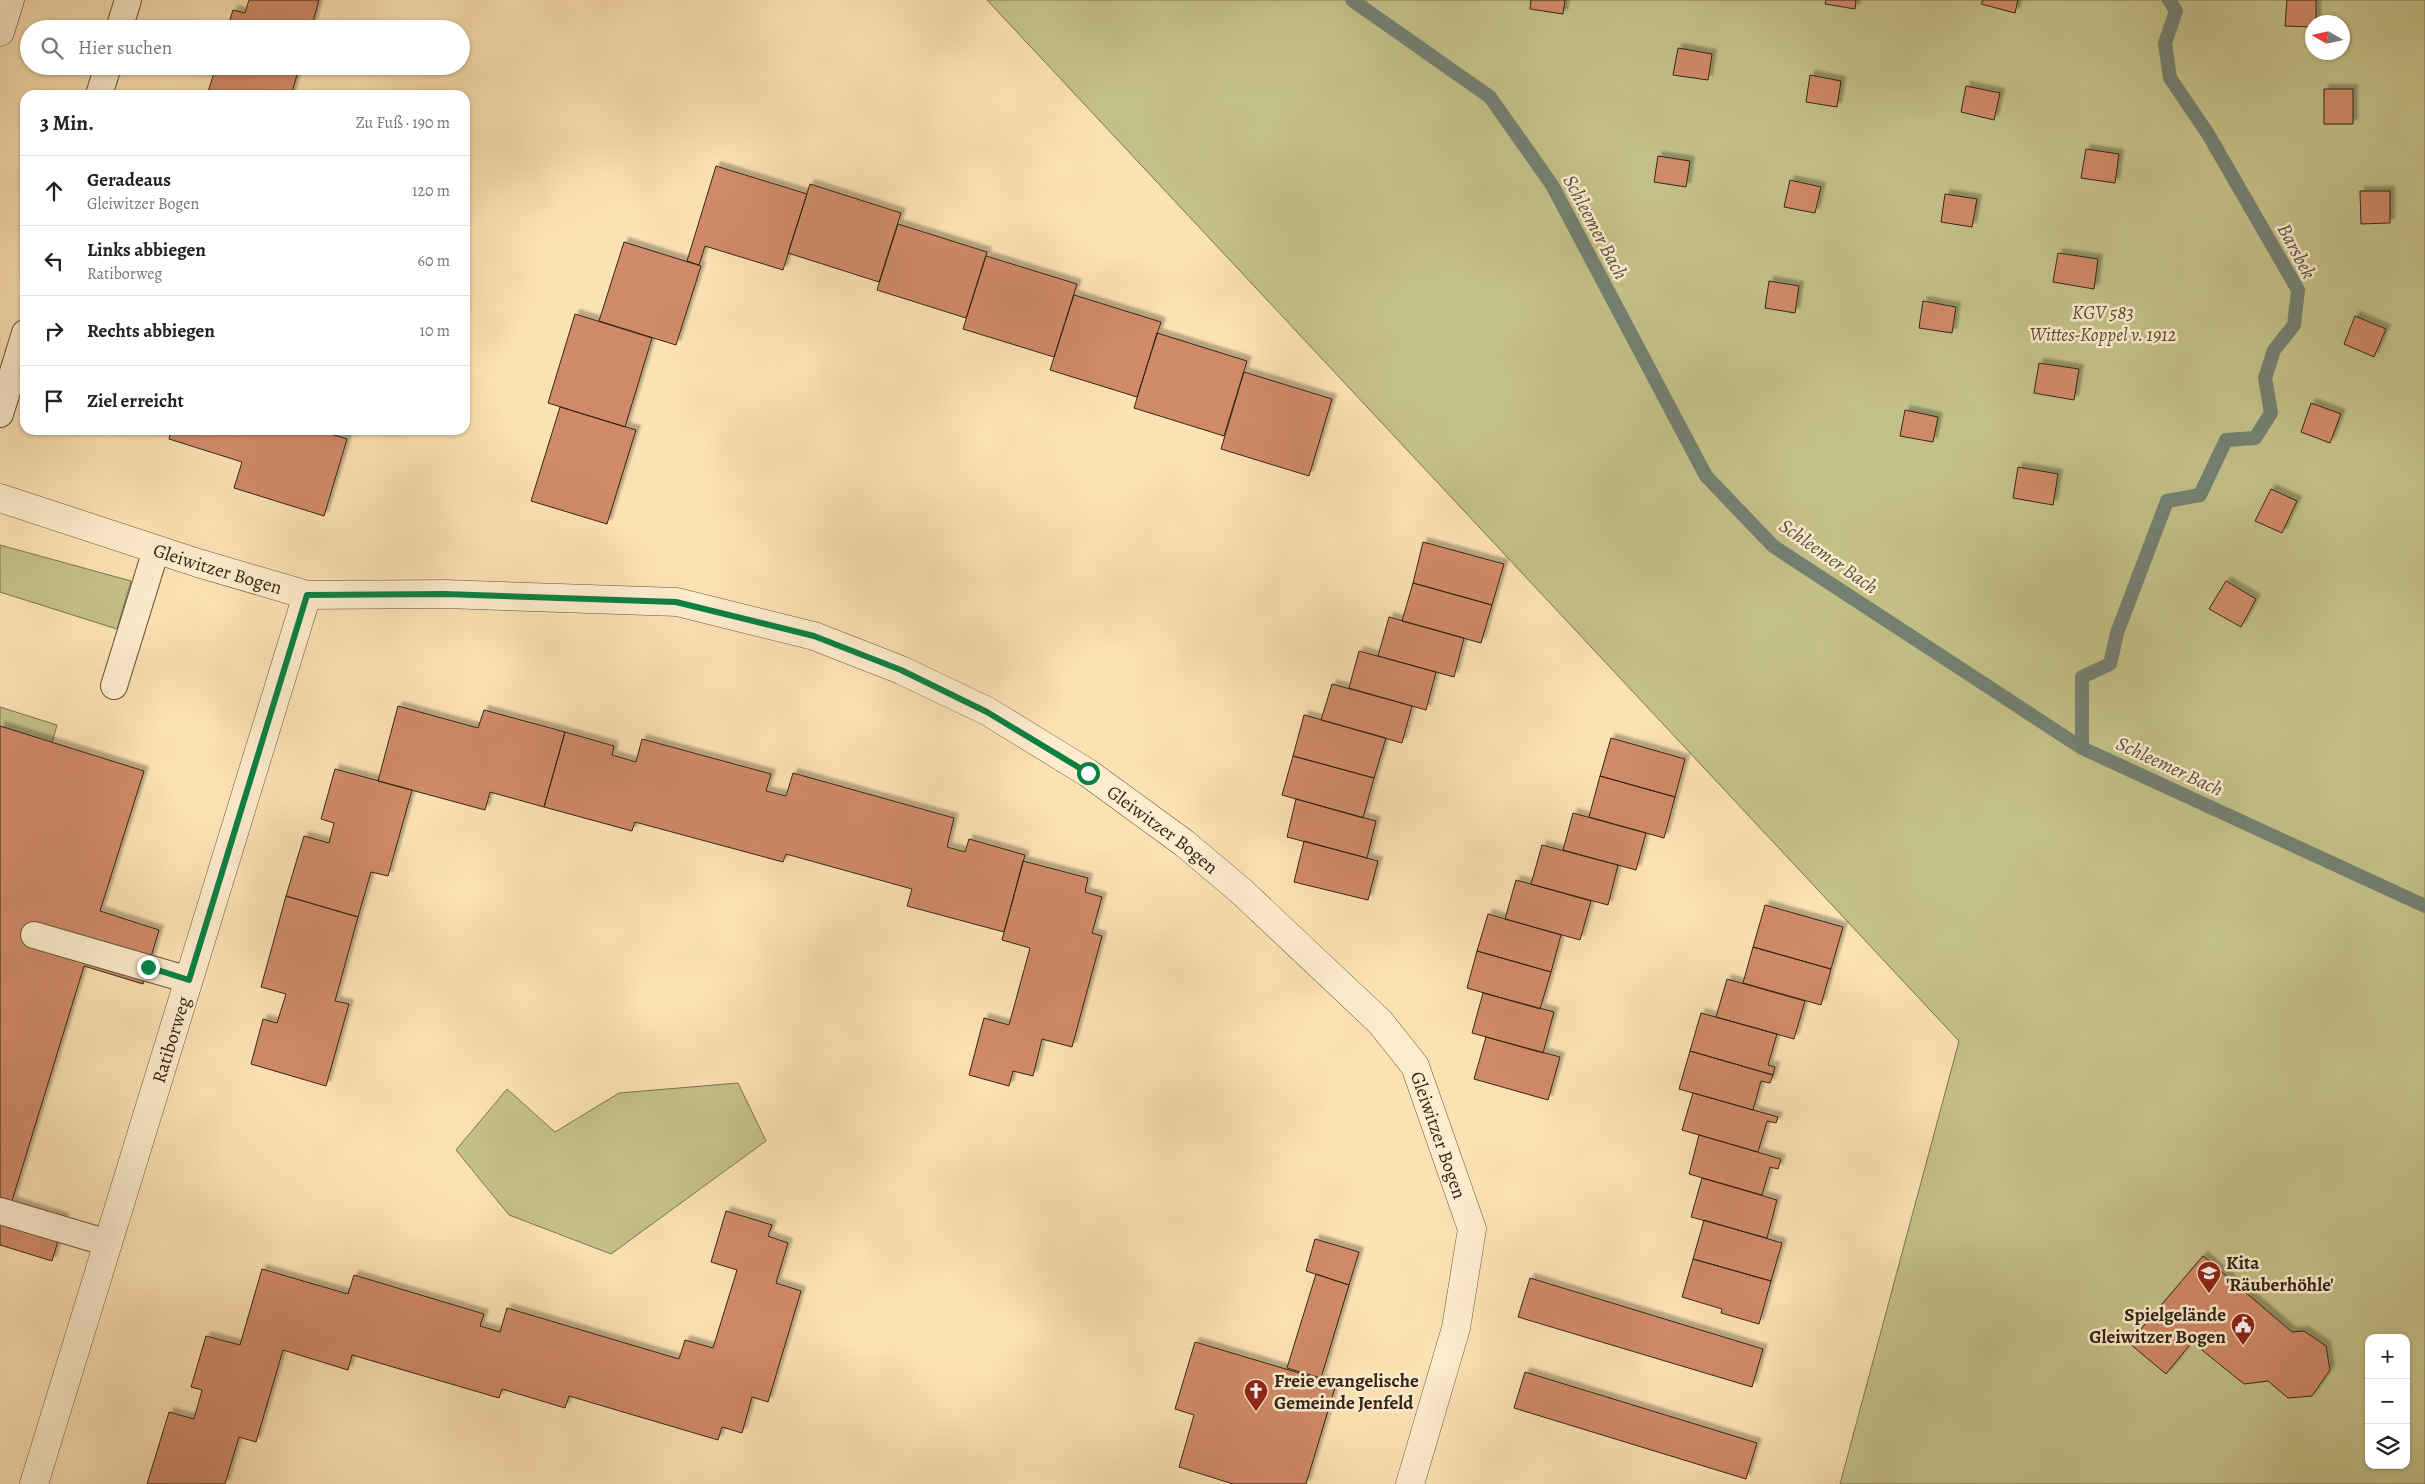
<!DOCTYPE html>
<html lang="de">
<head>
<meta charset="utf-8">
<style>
  :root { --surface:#fff; --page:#f6f6f6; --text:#222; --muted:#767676; --line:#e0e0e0 }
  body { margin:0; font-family:Alegreya,serif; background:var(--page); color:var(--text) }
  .controls { position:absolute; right:15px; bottom:15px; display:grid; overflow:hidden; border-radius:10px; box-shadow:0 1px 4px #0004 }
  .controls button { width:45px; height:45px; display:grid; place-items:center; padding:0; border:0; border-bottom:1px solid var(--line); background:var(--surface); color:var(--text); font:25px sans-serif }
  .compass { position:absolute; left:2305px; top:15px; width:45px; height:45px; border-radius:50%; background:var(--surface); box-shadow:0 1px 4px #0004; rotate:279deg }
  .stop { position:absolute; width:15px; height:15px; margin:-11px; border:4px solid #0b8043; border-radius:50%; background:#fff }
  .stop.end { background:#0b8043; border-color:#fff; box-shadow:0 1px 5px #0008 }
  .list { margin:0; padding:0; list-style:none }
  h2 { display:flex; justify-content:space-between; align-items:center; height:65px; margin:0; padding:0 20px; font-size:21px }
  h2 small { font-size:16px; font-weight:400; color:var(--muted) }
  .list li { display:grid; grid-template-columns:32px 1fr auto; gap:15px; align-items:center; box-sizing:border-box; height:70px; padding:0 20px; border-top:1px solid var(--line) }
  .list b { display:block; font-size:19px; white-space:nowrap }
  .list p { margin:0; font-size:16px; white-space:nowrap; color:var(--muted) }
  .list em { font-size:16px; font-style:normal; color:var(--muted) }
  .icon { flex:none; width:28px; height:28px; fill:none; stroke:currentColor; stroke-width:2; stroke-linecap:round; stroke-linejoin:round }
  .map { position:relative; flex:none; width:2425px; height:1484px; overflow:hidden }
  .search { position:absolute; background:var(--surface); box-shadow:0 1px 4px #0004; left:20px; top:20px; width:450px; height:55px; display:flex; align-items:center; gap:12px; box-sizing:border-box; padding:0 18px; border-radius:28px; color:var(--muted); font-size:19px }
  .panel { position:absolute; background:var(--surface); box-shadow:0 1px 4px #0004; left:20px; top:90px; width:450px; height:345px; border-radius:15px }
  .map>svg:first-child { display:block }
</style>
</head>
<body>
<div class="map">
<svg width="2425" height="1484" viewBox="0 0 2425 1484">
  <defs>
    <filter id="shadow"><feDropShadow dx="4.5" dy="-4.5" stdDeviation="1" flood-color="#0004"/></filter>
  </defs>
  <rect width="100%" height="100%" fill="#fce1b2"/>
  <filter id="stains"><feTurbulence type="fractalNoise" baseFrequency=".004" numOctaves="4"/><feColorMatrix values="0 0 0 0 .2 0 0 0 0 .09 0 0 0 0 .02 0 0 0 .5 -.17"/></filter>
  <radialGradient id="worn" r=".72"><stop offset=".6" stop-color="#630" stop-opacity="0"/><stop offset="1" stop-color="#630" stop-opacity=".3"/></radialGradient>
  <path fill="#c4c188" stroke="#7c7450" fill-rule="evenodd" d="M987 0H2425V1484H1840L1959 1041ZM2312 22H2342V52H2312ZM2369 1338H2406V1465H2369Z
    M0 545 131 581 117 629 0 592Z
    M0 707 57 725 52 743 0 726Z
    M738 1083 766 1141 611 1254 509 1215 456 1150 507 1089 555 1132 619 1093Z"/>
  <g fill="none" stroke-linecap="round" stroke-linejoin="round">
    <path stroke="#748173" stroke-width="14" d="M1352 0 1490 97 1552 185 1706 476 1773 546 2082 748 2425 906
      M2082 748V677L2110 664 2117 633 2167 501 2200 495 2226 440 2255 438 2271 413 2265 378 2274 350 2294 325 2298 290 2208 134 2170 78 2165 43 2176 11 2169 0"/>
  </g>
  <path fill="#d08a68" stroke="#332618" filter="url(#shadow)" d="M249 0H319L311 29H227L233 10 245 13Z
    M1531 0H1565L1563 14 1530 9Z
    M1826 0H1856L1855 9 1825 4Z
    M1983 0H2018L2015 13 1981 4Z
    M2287 0H2316V22H2312V27L2285 26Z
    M1678 48 1712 54 1708 80 1673 75Z
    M216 66H267L297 75 291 95H207Z
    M267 66H300L297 75Z
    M1810 75 1841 81 1837 107 1806 102Z
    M1966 86 2000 93 1994 120 1961 112Z
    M2324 89H2353V124H2324Z
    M2086 149 2119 154 2115 183 2081 178Z
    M1658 156 1690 161 1686 187 1654 182Z
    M716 166 807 194 783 270 705 246 699 265 687 261Z
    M1790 180 1821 187 1815 213 1784 207Z
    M810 184 901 213 879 282 788 253Z
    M2360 191H2390V223L2361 224Z
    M1945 194 1977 199 1972 227 1941 222Z
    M898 224 987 252 966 318 877 290Z
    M624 242 701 266 676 345 599 321Z
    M2058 253 2098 259 2094 289 2053 282Z
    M986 256 1077 284 1054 357 963 329Z
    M1769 281 1799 286 1795 313 1765 308Z
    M1074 295 1161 322 1137 397 1050 370Z
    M1923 301 1956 307 1952 333 1919 328Z
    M575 314 652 338 625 427 548 403Z
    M2355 316 2386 329 2374 357 2344 344Z
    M1157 333 1247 361 1224 436 1134 408Z
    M2039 363 2079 369 2074 400 2034 393Z
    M1244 372 1332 399 1309 476 1221 449Z
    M2311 403 2341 414 2330 443 2301 432Z
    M560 407 636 430 607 524 531 501Z
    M1905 410 1938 417 1933 442 1900 436Z
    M171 430H317L347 439 324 516 234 488 242 462 169 439Z
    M2018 467 2058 474 2053 505 2013 498Z
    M2271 489 2297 501 2282 533 2255 521Z
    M1423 542 1504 564 1492 605 1413 583Z
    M2226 581 2256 599 2241 627 2209 609Z
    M1413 583 1492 605 1481 643 1402 621Z
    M1389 617 1464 638 1454 677 1378 656Z
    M1359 651 1436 672 1426 710 1349 688Z
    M1332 684 1412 706 1402 743 1321 720Z
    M398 706 478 728 484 710 565 732 544 807 490 792 485 810 378 781Z
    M1304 715 1386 738 1374 778 1293 756Z
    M0 726 144 771 100 911 159 930 143 984 84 966 12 1201 65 1218 52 1261 0 1245Z
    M565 732 614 746 612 755 636 762 642 739 771 774 766 791 786 796 793 773 954 818 947 847 965 852 969 839 1025 855 1004 932 907 906 912 889 786 854 783 862 635 822 632 831 544 807Z
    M1611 738 1685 759 1675 797 1600 776Z
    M1293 756 1374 778 1363 818 1282 795Z
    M335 769 412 790 388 876 371 872 358 917 286 896 304 836 329 843 334 823 321 819Z
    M1600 776 1675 797 1664 838 1589 817Z
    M1296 799 1376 821 1367 858 1287 837Z
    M1573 813 1646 833 1636 870 1563 850Z
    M1304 841 1378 861 1368 900 1294 882Z
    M1542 845 1618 865 1608 905 1531 884Z
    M1023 861 1088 878 1085 892 1102 897 1092 933 1102 936 1072 1047 1042 1039 1033 1076 1013 1071 1009 1086 969 1075 984 1018 1009 1025 1030 948 1002 940Z
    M1516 880 1591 901 1580 940 1505 919Z
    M286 896 358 917 335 1001 349 1004 326 1086 251 1064 263 1019 277 1023 286 994 261 987Z
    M1765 905 1843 927 1831 969 1753 947Z
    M1488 914 1561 935 1551 972 1477 951Z
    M1753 947 1831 969 1821 1005 1743 983Z
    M1477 951 1551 972 1540 1009 1467 988Z
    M1727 979 1805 1001 1794 1039 1716 1017Z
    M1483 993 1554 1012 1543 1053 1472 1033Z
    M1701 1013 1777 1034 1768 1065 1775 1067 1773 1075 1690 1051Z
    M1486 1037 1560 1057 1548 1100 1474 1079Z
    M1690 1051 1773 1075 1770 1083 1761 1081 1753 1110 1679 1089Z
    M1693 1093 1778 1117 1776 1123 1767 1121 1758 1152 1682 1130Z
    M1699 1135 1781 1159 1778 1169 1770 1167 1762 1195 1689 1174Z
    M1702 1178 1777 1200 1767 1238 1691 1217Z
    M726 1211 772 1225 768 1236 788 1243 776 1283 801 1291 768 1402 752 1397 742 1433 722 1427 718 1440 569 1396 565 1408 502 1389 499 1398 352 1355 348 1370 283 1350 256 1442 239 1437 225 1484H147L169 1412 194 1419 202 1390 191 1387 206 1336 240 1345 262 1269 348 1294 354 1275 484 1314 480 1326 500 1332 507 1308 679 1359 685 1340 713 1348 737 1270 711 1262Z
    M1704 1220 1782 1243 1771 1281 1693 1259Z
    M1315 1239 1359 1252 1349 1285 1306 1271Z
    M2203 1256 2292 1332 2304 1331 2326 1346 2330 1370 2312 1396 2288 1398 2268 1381 2244 1384 2192 1342 2166 1374 2129 1343Z
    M1693 1259 1771 1281 1759 1324 1721 1313 1722 1309 1682 1297Z
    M1316 1274 1349 1285 1321 1378 1287 1368Z
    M1530 1278 1763 1349 1752 1387 1518 1317Z
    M1195 1342 1336 1384 1306 1484H1233L1179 1467 1194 1415 1175 1409Z
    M1525 1372 1757 1443 1746 1479 1514 1408Z"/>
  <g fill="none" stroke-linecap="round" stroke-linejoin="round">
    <defs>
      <path id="service" d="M119 29 128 0
        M99 95 108 66
        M0 414 25 333
        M114 686 156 550
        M34 935 189 980
        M0 1211 108 1243"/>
      <g id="minor">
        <path id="s1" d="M0 498 198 563 307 595 445 594 677 602 814 636 901 670 987 711 1088 773 1184 843 1241 891 1380 1022 1415 1066 1472 1229 1456 1328 1410 1484"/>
        <path id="s2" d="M34 1484 307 595"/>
      </g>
      <path id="secondary" d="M0 32 10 0"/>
    </defs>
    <use href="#service" stroke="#65553e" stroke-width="28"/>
    <use href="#minor" stroke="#65553e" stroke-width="29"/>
    <use href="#secondary" stroke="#332618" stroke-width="29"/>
    <use href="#service" stroke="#fdeccd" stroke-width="26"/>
    <use href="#minor" stroke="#fdeccd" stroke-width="28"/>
    <use href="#secondary" stroke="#fdeccd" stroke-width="28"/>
  </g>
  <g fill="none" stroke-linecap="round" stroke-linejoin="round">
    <path stroke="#0b8043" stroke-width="6" d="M148 967 189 980 307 595 445 594 676 602 814 636 901 670 987 712 1088 773"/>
  </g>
  <defs>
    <symbol id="school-pin" viewBox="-11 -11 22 30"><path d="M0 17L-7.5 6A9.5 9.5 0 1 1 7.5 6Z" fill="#8f2418" stroke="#fdeccd"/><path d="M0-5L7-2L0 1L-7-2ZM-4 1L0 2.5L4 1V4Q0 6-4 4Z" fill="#fff"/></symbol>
    <symbol id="civic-pin" viewBox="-11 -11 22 30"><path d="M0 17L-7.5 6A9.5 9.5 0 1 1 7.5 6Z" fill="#8f2418" stroke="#fdeccd"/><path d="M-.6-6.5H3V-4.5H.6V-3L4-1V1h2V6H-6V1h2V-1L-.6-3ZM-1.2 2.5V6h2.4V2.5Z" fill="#fff"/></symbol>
    <symbol id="church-pin" viewBox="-11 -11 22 30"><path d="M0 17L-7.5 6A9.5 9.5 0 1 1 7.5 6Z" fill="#8f2418" stroke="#fdeccd"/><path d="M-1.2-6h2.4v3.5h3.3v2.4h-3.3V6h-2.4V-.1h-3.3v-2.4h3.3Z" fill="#fff"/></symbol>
  </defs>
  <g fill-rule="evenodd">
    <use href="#school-pin" x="2195" y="1259" width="28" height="38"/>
    <use href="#civic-pin" x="2229" y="1311" width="28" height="38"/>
    <use href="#church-pin" x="1242" y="1377" width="28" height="38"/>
  </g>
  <g text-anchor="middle" stroke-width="5" stroke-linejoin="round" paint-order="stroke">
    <g font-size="19" font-style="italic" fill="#574d34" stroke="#fdeccd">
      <text x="2103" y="319">KGV 583<tspan x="2103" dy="22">Wittes-Koppel v. 1912</tspan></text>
    </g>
    <g font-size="19" fill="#332618" stroke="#fdeccd">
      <text dy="7" stroke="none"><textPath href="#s1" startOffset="229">Gleiwitzer Bogen</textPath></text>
      <text dy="7" stroke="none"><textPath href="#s1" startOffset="1234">Gleiwitzer Bogen</textPath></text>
      <text dy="7" stroke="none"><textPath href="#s2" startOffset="465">Ratiborweg</textPath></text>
      <text dy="7" stroke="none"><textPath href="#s1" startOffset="1654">Gleiwitzer Bogen</textPath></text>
    </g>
    <g font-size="19" font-weight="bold" fill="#332618" stroke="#fdeccd" text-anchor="start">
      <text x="2226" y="1269">Kita<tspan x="2226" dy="22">'Räuberhöhle'</tspan></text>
      <text x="2226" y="1321" text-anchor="end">Spielgelände<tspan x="2226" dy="22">Gleiwitzer Bogen</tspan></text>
      <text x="1274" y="1387">Freie evangelische<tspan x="1274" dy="22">Gemeinde Jenfeld</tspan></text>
    </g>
    <g font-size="20" font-style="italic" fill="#535345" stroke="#fdeccd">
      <text transform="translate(1596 227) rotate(62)" y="7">Schleemer Bach</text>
      <text transform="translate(2297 251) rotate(62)" y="7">Barsbek</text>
      <text transform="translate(1829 556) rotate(35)" y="7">Schleemer Bach</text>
      <text transform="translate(2170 766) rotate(25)" y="7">Schleemer Bach</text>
    </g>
  </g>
  <rect width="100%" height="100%" filter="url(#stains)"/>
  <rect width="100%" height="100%" fill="url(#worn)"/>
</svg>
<div class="controls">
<button>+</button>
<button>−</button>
<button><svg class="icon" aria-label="layers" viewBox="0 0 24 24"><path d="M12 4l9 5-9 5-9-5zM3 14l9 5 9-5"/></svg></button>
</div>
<svg class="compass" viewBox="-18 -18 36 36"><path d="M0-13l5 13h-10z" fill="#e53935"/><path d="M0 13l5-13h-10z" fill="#767676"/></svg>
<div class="stop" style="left:1088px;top:773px"></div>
<div class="stop end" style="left:148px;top:967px"></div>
<div class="search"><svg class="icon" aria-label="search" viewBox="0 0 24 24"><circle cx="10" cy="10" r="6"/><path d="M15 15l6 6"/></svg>Hier suchen</div>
<section class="panel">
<h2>3 Min.<small>Zu Fuß · 190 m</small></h2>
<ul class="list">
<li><svg class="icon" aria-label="ahead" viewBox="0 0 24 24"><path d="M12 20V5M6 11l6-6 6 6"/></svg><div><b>Geradeaus</b><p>Gleiwitzer Bogen</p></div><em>120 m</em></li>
<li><svg class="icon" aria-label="left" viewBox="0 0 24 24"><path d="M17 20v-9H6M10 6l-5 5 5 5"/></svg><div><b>Links abbiegen</b><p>Ratiborweg</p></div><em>60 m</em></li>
<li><svg class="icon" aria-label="right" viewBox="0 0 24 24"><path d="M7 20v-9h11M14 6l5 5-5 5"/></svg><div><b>Rechts abbiegen</b></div><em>10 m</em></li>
<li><svg class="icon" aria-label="arrive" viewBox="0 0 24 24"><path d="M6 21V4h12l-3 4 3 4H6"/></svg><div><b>Ziel erreicht</b></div></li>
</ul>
</section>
</div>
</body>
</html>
